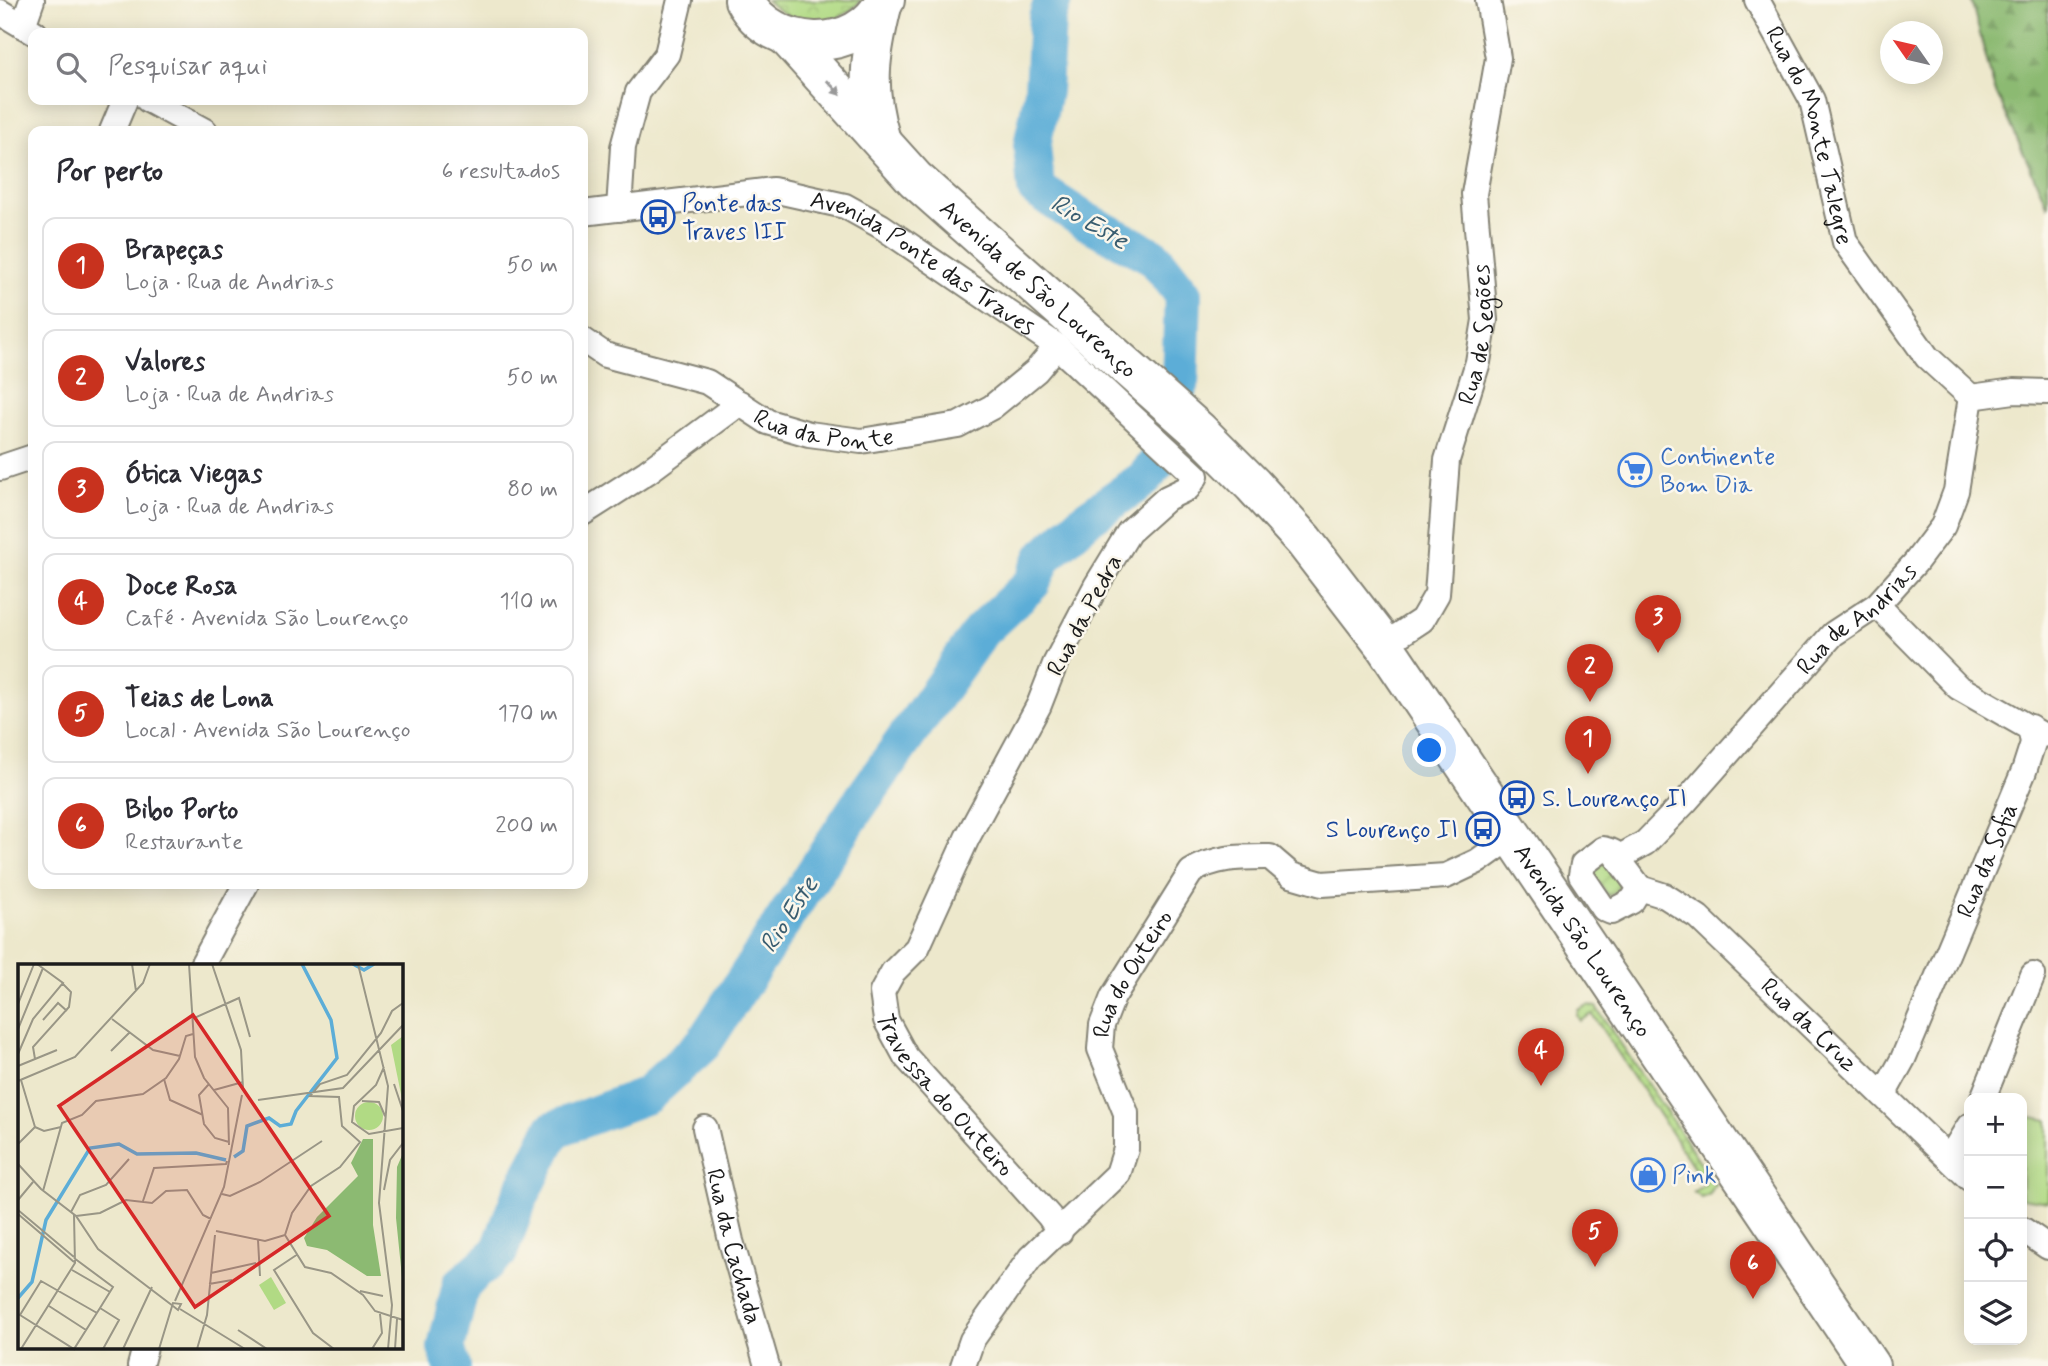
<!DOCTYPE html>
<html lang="pt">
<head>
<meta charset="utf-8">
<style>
  :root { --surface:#fff; --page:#f7f7f7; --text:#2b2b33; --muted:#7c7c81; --line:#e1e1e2; --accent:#c8321e }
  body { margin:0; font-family:Mynerve,sans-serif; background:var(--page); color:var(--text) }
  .controls { position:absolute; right:21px; bottom:21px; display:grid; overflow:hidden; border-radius:14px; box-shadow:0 4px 18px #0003 }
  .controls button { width:63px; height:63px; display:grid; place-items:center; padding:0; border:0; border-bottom:2px solid var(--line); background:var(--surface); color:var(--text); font:35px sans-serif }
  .compass { position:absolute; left:1880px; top:21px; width:63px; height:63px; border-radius:50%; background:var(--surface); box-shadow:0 4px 18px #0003; rotate:304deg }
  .you { position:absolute; left:1430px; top:751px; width:24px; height:24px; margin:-18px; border:5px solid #fff; border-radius:50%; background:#1a73e8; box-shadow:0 0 0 10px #1a73e833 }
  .badge { display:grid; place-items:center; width:46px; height:46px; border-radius:50%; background:var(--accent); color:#fff; font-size:23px; font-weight:700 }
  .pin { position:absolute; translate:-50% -58px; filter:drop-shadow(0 2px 4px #0008) }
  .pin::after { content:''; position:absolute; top:37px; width:24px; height:21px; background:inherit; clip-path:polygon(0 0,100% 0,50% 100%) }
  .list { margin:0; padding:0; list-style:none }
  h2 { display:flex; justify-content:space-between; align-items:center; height:91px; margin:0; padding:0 28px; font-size:30px }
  h2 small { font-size:23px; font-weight:400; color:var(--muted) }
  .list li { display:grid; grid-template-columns:46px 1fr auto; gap:21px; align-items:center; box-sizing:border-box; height:98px; margin:0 14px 14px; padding:0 14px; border:2px solid var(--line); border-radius:14px }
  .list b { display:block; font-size:26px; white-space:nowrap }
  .list p { margin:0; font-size:23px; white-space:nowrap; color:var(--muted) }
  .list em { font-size:23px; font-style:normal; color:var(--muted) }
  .icon { flex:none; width:38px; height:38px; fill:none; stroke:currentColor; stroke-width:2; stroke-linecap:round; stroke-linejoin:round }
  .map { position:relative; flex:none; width:2048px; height:1366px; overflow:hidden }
  .search { position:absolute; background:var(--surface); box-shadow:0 4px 18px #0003; left:28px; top:28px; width:560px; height:77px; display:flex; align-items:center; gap:18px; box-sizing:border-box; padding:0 24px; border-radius:14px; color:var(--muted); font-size:26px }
  .panel { position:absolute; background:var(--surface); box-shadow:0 4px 18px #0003; left:28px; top:126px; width:560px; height:763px; border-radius:14px }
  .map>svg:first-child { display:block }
</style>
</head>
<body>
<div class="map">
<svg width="2048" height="1366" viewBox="0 0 2048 1366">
  <defs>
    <pattern id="forest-firs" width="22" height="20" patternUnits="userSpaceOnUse" patternTransform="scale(1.75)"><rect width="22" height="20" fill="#8cba72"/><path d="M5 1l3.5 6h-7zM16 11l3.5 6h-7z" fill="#789f62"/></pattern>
    <pattern id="park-crowns" width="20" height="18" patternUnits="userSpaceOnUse" patternTransform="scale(1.75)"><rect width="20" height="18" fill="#b1da84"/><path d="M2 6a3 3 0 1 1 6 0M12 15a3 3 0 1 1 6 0" fill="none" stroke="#98ba71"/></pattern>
    <pattern id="garden-furrows" width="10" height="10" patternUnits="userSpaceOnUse" patternTransform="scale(1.75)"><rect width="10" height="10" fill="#b1da84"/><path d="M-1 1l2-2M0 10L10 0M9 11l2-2" fill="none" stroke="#98ba71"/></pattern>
  </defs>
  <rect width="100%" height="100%" fill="#fbf7ec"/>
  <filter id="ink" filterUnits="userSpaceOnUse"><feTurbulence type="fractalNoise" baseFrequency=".0143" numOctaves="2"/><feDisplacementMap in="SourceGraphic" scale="14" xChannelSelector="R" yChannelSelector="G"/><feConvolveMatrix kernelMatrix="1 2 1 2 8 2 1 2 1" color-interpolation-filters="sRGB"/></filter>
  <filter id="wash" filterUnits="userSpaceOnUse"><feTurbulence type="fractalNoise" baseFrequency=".00686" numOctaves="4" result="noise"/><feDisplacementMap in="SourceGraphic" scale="28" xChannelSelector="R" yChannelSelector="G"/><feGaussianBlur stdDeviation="1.57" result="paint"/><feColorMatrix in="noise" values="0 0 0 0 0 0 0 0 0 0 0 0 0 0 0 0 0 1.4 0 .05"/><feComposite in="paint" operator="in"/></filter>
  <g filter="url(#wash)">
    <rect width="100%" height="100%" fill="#ede8cc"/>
    <path fill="url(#forest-firs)" stroke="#546b47" stroke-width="2" d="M1971 0H2048V207L1994 88Z"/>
    <path fill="url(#park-crowns)" stroke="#667b50" stroke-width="2" d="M766 0H862C831 32 797 28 766 0Z"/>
    <path fill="url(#garden-furrows)" stroke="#667b50" stroke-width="2" d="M1604 856 1623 880 1616 892 1608 896 1590 869Z
      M1588 1005 1596 1007 1715 1184 1710 1194 1702 1198 1693 1192 1705 1184 1592 1014 1580 1021 1577 1016 1578 1010Z"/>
    <path fill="#b1da84" stroke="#667b50" stroke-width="2" d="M2026 1116 2048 1120V1202L2022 1198V1140Z"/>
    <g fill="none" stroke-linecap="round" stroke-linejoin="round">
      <path stroke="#5cadd7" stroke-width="38" d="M1053 0 1047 18 1043 91 1032 146 1036 189 1084 220 1154 257 1183 294 1180 385
        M452 1366 446 1348 461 1285 499 1252 518 1201 553 1130 647 1095 703 1044 857 807 981 631 1032 583 1044 557 1085 520 1144 479 1163 455"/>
    </g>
  </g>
  <g filter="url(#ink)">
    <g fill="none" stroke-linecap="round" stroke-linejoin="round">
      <defs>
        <g id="minor">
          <path id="s1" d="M1757 0 1812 100 1845 242 1927 357 1971 397"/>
          <path d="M0 12 35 33"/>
          <path d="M23 26 32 0"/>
          <path d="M148 100 205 131"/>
          <path d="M112 131 125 100"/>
          <path d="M619 209 623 147 638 92 667 54 680 0"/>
          <path id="s2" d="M583 213 773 190 845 206 881 226 1057 346 1196 476 1188 488 1167 498 1129 532 1096 586 1055 664 1039 705 967 838 917 948 893 972 882 992 886 1020 906 1057 1049 1216 1060 1232"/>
          <path id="s3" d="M583 340 605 355 707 382 768 422 809 434 861 441 958 425 992 407 1036 371 1057 346"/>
          <path d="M1971 397 2014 391 2048 392"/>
          <path d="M0 468 33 457"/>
          <path d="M583 513 647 472 740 403"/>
          <path d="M1877 605 1958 687 2042 735"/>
          <path id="s4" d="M1384 645 1422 620 1437 594 1447 460 1478 362 1485 320 1474 194 1498 58 1488 0"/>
          <path d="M1603 849 1613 852 1640 888 1632 901 1611 912 1604 909 1581 875 1583 864Z"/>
          <path id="s5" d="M1618 858 1645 843 1686 801 1833 634 1877 605 1915 563 1943 526 1956 491 1971 397"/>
          <path id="s6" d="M1640 888 1665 896 1698 917 1969 1178"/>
          <path d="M202 965 246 884"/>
          <path id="s7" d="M1883 1095 1903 1059 2024 771 2033 743 2030 727"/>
          <path d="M1983 1098 2033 975"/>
          <path id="s8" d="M705 1128 731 1241 767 1366"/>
          <path d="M1950 1157 1969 1126"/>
          <path d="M2022 1229 2048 1247"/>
          <path d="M140 1366 145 1347"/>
          <path id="s9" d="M963 1366 972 1340 1030 1258 1118 1174 1126 1149V1113L1100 1049 1102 1025 1113 997 1191 872C1215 856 1243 857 1270 857L1291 875 1322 884 1446 876 1478 861 1513 836"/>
        </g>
        <g id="primary">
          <path d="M744 0C772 52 858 57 885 0"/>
          <path id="s10" d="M788 38 915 179 1199 431 1253 485 1304 541 1384 645 1870 1366"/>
          <path d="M880 137C865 86 870 56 882 6"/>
        </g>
      </defs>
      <use href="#minor" stroke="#848274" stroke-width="28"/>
      <use href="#primary" stroke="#848274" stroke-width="42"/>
      <use href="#minor" stroke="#fff" stroke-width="24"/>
      <use href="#primary" stroke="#fff" stroke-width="38"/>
    </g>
    <defs><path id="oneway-solid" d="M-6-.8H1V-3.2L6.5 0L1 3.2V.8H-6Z" transform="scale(1.75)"/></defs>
    <use fill="#999" href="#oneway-solid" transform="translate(834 88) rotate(47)"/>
  </g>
  <defs>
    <symbol id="bus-ring" viewBox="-11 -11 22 22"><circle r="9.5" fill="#fbf7ec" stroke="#1a4fb4" stroke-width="1.5"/><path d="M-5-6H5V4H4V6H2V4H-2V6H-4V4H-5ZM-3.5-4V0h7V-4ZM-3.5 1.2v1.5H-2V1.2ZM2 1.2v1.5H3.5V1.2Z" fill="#1a4fb4"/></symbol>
    <symbol id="supermarket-ring" viewBox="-11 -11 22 22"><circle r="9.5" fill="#fbf7ec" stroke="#3f7fe0" stroke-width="1.5"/><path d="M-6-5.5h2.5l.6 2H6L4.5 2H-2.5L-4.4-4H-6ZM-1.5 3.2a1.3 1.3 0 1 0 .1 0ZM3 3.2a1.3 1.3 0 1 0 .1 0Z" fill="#3f7fe0"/></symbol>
    <symbol id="shop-ring" viewBox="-11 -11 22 22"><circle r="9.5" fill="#fbf7ec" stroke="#3f7fe0" stroke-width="1.5"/><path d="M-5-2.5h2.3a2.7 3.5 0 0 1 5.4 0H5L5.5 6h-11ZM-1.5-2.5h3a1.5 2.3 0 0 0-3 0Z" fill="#3f7fe0"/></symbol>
  </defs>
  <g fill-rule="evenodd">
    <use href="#bus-ring" x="639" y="198" width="38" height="38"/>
    <use href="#supermarket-ring" x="1616" y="451" width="38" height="38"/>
    <use href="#bus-ring" x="1498" y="779" width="38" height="38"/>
    <use href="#bus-ring" x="1464" y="810" width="38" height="38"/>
    <use href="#shop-ring" x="1629" y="1156" width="38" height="38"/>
  </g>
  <g text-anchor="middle" stroke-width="5" stroke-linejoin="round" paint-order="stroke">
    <g font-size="24" fill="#1c1c1c" stroke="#fbf7ec">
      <text dy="8" stroke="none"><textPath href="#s1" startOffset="147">Rua do Monte Talegre</textPath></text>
      <text dy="8" stroke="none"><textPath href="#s2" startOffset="360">Avenida Ponte das Traves</textPath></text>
      <text dy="8" stroke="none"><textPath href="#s10" startOffset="355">Avenida de São Lourenço</textPath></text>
      <text dy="8" stroke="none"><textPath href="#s4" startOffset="340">Rua de Segões</textPath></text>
      <text dy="8" stroke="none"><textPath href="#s3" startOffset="262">Rua da Ponte</textPath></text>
      <text transform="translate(1084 615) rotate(-62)" y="8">Rua da Pedra</text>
      <text dy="8" stroke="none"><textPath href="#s5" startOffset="340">Rua de Andrias</textPath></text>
      <text dy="8" stroke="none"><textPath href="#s7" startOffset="257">Rua da Sofia</textPath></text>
      <text dy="8" stroke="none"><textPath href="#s10" startOffset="1209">Avenida São Lourenço</textPath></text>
      <text dy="8" stroke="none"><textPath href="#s9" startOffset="464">Rua do Outeiro</textPath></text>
      <text dy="8" stroke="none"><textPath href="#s6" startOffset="220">Rua da Cruz</textPath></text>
      <text dy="8" stroke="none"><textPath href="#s2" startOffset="1446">Travessa do Outeiro</textPath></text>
      <text dy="8" stroke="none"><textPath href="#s8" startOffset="122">Rua da Cachada</textPath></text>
    </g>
    <g font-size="24" fill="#164399" stroke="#fbf7ec" text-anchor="start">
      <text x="682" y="211">Ponte das<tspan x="682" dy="28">Traves III</tspan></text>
      <text x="1542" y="806">S. Lourenço II</text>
      <text x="1458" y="837" text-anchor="end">S Lourenço II</text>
    </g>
    <g font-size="24" fill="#366cbe" stroke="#fbf7ec" text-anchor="start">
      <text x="1660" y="464">Continente<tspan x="1660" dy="28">Bom Dia</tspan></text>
      <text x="1672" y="1183">Pink</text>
    </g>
    <g font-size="26" font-style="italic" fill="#395d70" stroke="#fbf7ec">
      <text transform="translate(1090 221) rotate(30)" y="9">Rio Este</text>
      <text transform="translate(788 914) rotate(-57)" y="9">Rio Este</text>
    </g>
  </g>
  <g transform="translate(18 964)">
    <rect width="385" height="385" fill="#ede8cc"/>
    <path d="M385 72V140L373 81ZM337 152a14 14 0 1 1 28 0a14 14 0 1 1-28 0Z" fill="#b1da84"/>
    <path d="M345 175H355V261L363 312H349L309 286 289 282 286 274 299 253 340 212 333 199ZM385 189V323L378 254 379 203Z" fill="#8cba72"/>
    <path d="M253 313 268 339 256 346 241 321Z" fill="#b1da84"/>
    <path fill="none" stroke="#5cadd7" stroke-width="3.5" d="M335 0 346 6 356 0M216 193 225 187 229 162 251 154 262 162 273 160 278 147 319 94 313 56 284 0M0 334 14 318 28 256 72 184 101 180 119 190 178 189 208 196"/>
    <path fill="none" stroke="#999686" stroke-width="2" d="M114 0 118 27M171 0 177 93 186 114 210 144 211 181M194 0 223 86 225 124M340 0 370 122 361 239 374 341 370 385M0 40 16 0M94 55 135 86 162 92M174 55 221 34 232 73M25 56 40 39 49 47M0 65 25 4M93 87 112 68M0 90 15 55 45 19 19 0M17 95 15 83 51 43 53 28 45 20M0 102 39 86M366 103 358 121 336 142 334 158 351 170 385 164M146 115 152 136 185 151M3 116 17 163M0 117 57 93 125 19 132 0M191 120 181 131 186 160 197 174 211 178M376 120 385 147M196 126 225 118M240 136 325 124 385 61M344 137 361 138 367 152M17 163 26 167 43 163M0 180 17 163M0 200 23 225 58 252 80 285 155 342M366 226 372 196 385 179M25 227 44 159 64 151 78 137 125 130 148 114 161 95 168 72 175 70M204 230 212 232 242 218 304 177M0 236 15 218M125 237 136 204 208 200 209 197M0 246 56 293M53 248 62 231 88 221 111 195M0 250 56 298M58 252 82 249 108 236 134 239 148 227 169 226 185 251 193 255M198 267 247 277 267 271M267 271 274 249 293 222 322 203 342 178 324 162 321 133 292 132 302 120 329 111 363 69 374 47 385 39M267 271 287 303 313 309 345 331 357 347 385 356M240 276 242 312M280 290 256 306 295 369 316 385M56 294 95 323 82 344 56 385 2 351 23 317 79 349M54 306 92 328M193 309 238 299M191 320 214 316M342 327 365 332M157 337 206 223 224 131M31 342 68 366M82 344 101 356 85 385M162 345 227 385M220 366 249 385M3 385 57 299 56 251M105 385 134 323M141 385 155 339 163 340 160 346 155 342M179 385 189 351 197 271M354 385 364 369 362 350M377 385 379 355"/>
    <path fill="#d62828" fill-opacity="0.15" stroke="#d62828" stroke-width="3.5" d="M175 51 311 252 177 343 41 142Z"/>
    <rect width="385" height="385" fill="none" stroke="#1c1c1c" stroke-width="3.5"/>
  </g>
</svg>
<div class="controls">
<button>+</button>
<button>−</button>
<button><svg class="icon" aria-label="locate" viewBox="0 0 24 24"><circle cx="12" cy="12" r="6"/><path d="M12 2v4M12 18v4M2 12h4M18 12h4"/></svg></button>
<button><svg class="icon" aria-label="layers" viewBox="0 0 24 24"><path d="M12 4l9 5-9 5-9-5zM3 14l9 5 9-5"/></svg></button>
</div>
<svg class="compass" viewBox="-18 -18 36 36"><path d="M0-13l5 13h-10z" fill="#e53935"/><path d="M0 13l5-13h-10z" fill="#7c7c81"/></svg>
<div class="you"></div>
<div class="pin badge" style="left:1588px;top:774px">1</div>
<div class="pin badge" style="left:1590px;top:702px">2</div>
<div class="pin badge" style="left:1658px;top:653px">3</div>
<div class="pin badge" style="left:1541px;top:1086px">4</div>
<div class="pin badge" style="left:1595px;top:1267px">5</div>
<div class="pin badge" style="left:1753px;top:1299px">6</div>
<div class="search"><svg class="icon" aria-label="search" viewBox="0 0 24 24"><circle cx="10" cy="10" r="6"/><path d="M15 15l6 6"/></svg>Pesquisar aqui</div>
<section class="panel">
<h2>Por perto<small>6 resultados</small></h2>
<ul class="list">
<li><span class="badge">1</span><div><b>Brapeças</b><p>Loja · Rua de Andrias</p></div><em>50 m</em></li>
<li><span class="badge">2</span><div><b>Valores</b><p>Loja · Rua de Andrias</p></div><em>50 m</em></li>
<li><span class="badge">3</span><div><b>Ótica Viegas</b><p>Loja · Rua de Andrias</p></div><em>80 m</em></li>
<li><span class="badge">4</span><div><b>Doce Rosa</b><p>Café · Avenida São Lourenço</p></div><em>110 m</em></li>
<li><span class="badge">5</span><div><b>Teias de Lona</b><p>Local · Avenida São Lourenço</p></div><em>170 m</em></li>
<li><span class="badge">6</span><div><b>Bibo Porto</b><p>Restaurante</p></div><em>200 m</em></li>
</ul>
</section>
</div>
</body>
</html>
